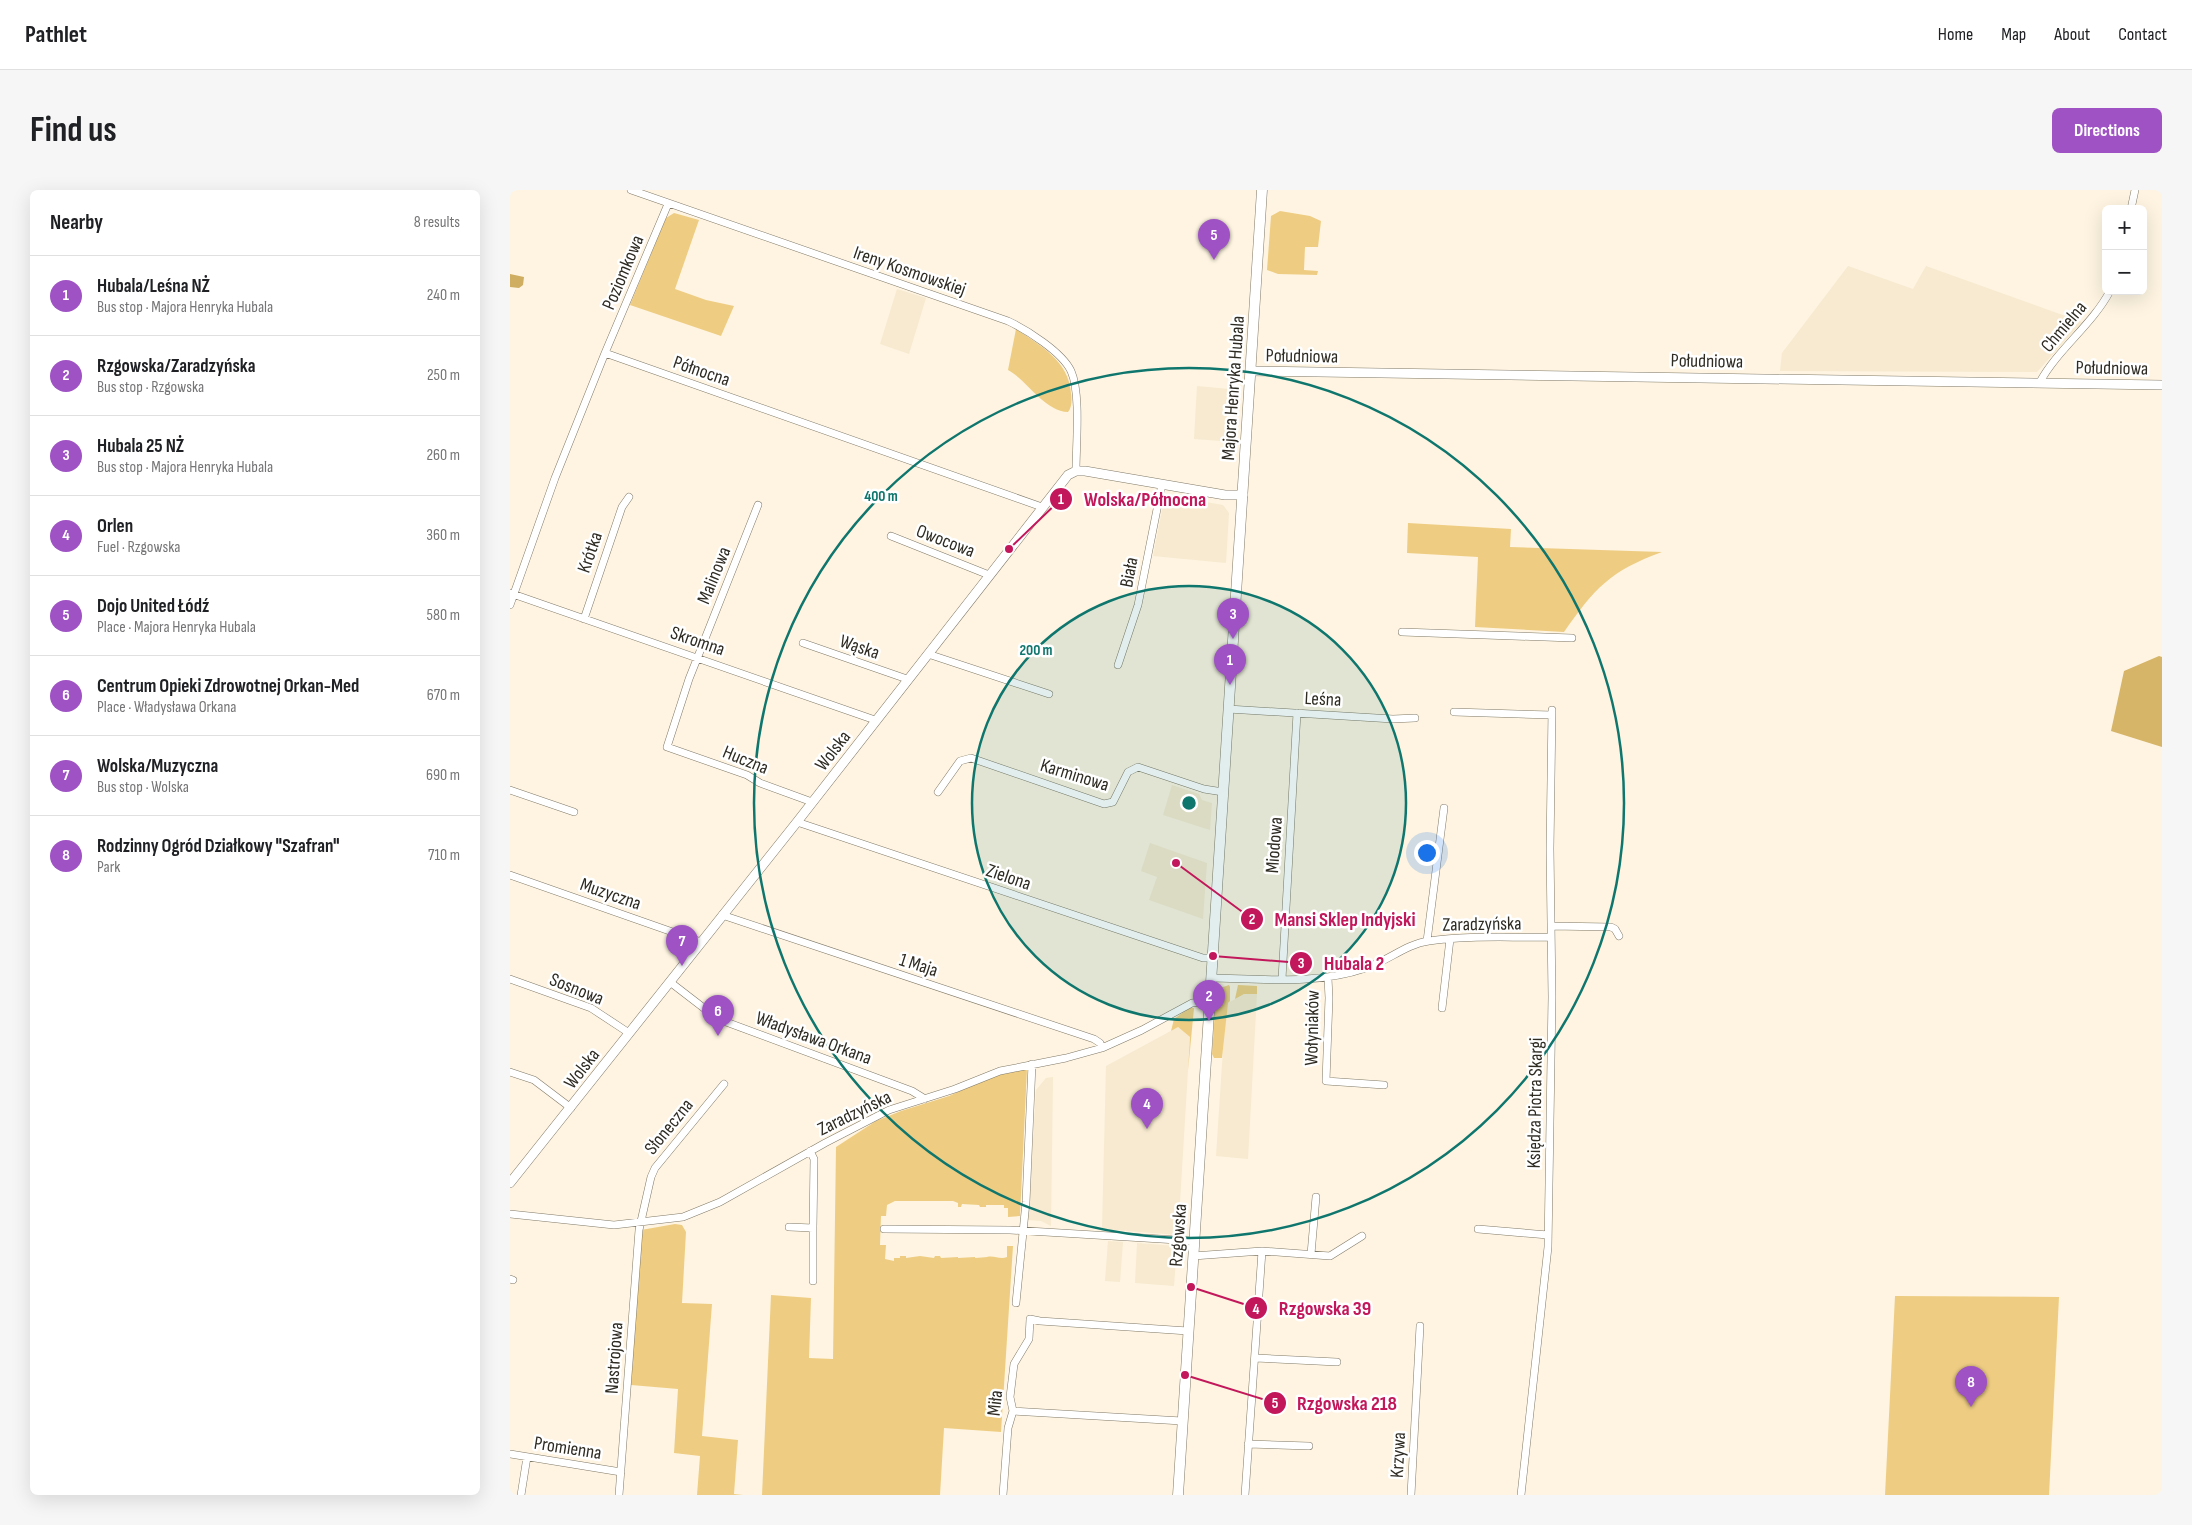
<!DOCTYPE html>
<html lang="en">
<head>
<meta charset="utf-8">
<style>
  :root { --surface:#fff; --page:#f6f6f6; --text:#202124; --muted:#757577; --line:#e0e0e0; --accent:#9e52c4 }
  body { margin:0; font-family:"Sofia Sans Condensed",sans-serif; background:var(--page); color:var(--text) }
  .controls { position:absolute; right:15px; top:15px; display:grid; overflow:hidden; border-radius:8px; box-shadow:0 5px 20px #0002 }
  .controls button { width:45px; height:45px; display:grid; place-items:center; padding:0; border:0; border-bottom:1px solid var(--line); background:var(--surface); color:var(--text); font:25px sans-serif }
  .you { position:absolute; left:916px; top:662px; width:18px; height:18px; margin:-12px; border:4px solid #fff; border-radius:50%; background:#1a73e8; box-shadow:0 0 0 8px #1a73e833 }
  .badge { display:grid; place-items:center; width:32px; height:32px; border-radius:50%; background:var(--accent); color:#fff; font-size:16px; font-weight:700 }
  .pin { position:absolute; translate:-50% -41px; filter:drop-shadow(0 1px 2px #0008) }
  .pin::after { content:''; position:absolute; top:26px; width:18px; height:15px; background:inherit; clip-path:polygon(0 0,100% 0,50% 100%) }
  .list { margin:0; padding:0; list-style:none }
  h2 { display:flex; justify-content:space-between; align-items:center; height:65px; margin:0; padding:0 20px; font-size:21px }
  h2 small { font-size:16px; font-weight:400; color:var(--muted) }
  .list li { display:grid; grid-template-columns:32px 1fr auto; gap:15px; align-items:center; box-sizing:border-box; height:80px; padding:0 20px; border-top:1px solid var(--line) }
  .list b { display:block; font-size:19px; white-space:nowrap }
  .list p { margin:0; font-size:16px; white-space:nowrap; color:var(--muted) }
  .list em { font-size:16px; font-style:normal; color:var(--muted) }
  .map { position:relative; flex:none; width:1652px; height:1305px; overflow:hidden; border-radius:8px }
  header { display:flex; align-items:center; gap:30px; box-sizing:border-box; height:70px; padding:0 25px; background:var(--surface); border-bottom:1px solid var(--line) }
  header strong { font-size:24px }
  nav { display:flex; gap:28px; margin-inline-start:auto; font-size:18px }
  .intro { display:flex; align-items:center; justify-content:space-between; box-sizing:border-box; height:120px; padding:0 30px }
  h1 { margin:0; font-size:35px }
  .button { padding:12px 22px; border-radius:8px; background:var(--accent); color:#fff; font-size:18px; font-weight:700 }
  main { display:flex; gap:30px; padding:0 30px }
  aside { flex:1; background:var(--surface); border-radius:8px; box-shadow:0 5px 20px #0002 }
  .map>svg:first-child { display:block }
</style>
</head>
<body>
<header>
<strong>Pathlet</strong>
<nav><a>Home</a><a>Map</a><a>About</a><a>Contact</a></nav>
</header>
<div class="intro"><h1>Find us</h1><a class="button">Directions</a></div>
<main>
<aside>
<h2>Nearby<small>8 results</small></h2>
<ul class="list">
<li><span class="badge">1</span><div><b>Hubala/Leśna NŻ</b><p>Bus stop · Majora Henryka Hubala</p></div><em>240 m</em></li>
<li><span class="badge">2</span><div><b>Rzgowska/Zaradzyńska</b><p>Bus stop · Rzgowska</p></div><em>250 m</em></li>
<li><span class="badge">3</span><div><b>Hubala 25 NŻ</b><p>Bus stop · Majora Henryka Hubala</p></div><em>260 m</em></li>
<li><span class="badge">4</span><div><b>Orlen</b><p>Fuel · Rzgowska</p></div><em>360 m</em></li>
<li><span class="badge">5</span><div><b>Dojo United Łódź</b><p>Place · Majora Henryka Hubala</p></div><em>580 m</em></li>
<li><span class="badge">6</span><div><b>Centrum Opieki Zdrowotnej Orkan-Med</b><p>Place · Władysława Orkana</p></div><em>670 m</em></li>
<li><span class="badge">7</span><div><b>Wolska/Muzyczna</b><p>Bus stop · Wolska</p></div><em>690 m</em></li>
<li><span class="badge">8</span><div><b>Rodzinny Ogród Działkowy &quot;Szafran&quot;</b><p>Park</p></div><em>710 m</em></li>
</ul>
</aside>
<div class="map">
<svg width="1652" height="1305" viewBox="0 0 1652 1305">
  <rect width="100%" height="100%" fill="#fef4e1"/>
  <path fill="#f7ead0" d="M1338 76 1403 99 1416 76 1572 132 1527 182 1270 181 1272 163Z
    M387 99 416 108 399 164 370 154Z
    M687 196 719 199 717 227 719 230H725L724 252 684 249Z
    M655 305 713 315 719 323 716 373 643 366Z
    M662 595 689 604 692 610 702 613 700 640 653 625Z
    M640 653 697 673 693 729 639 710 647 687 631 681Z
    M734 804H747L738 969 706 966 715 829 718 813Z
    M668 837 680 847 668 1045 592 1039 596 876Z
    M543 887 541 1036 531 1031 518 1030 526 900 536 888Z
    M598 1051 613 1052 610 1092 595 1091Z
    M627 1053 667 1056 664 1096 625 1093Z"/>
  <path fill="#eecd83" d="M770 21 800 26 811 31 808 57H795L794 80 808 81 807 85 768 84 757 80 761 26Z
    M164 23 189 30 165 99 196 110 224 116 211 146 120 115 156 28Z
    M506 139C531 156 559 171 561 203 562 210 562 217 558 222 534 221 518 191 498 180Z
    M898 333 1001 339 1000 357 1152 362C1100 381 1085 398 1054 442L965 437 968 367 897 363Z
    M719 795 720 797V811L718 813 712 868H704L702 864 706 805 710 798Z
    M728 795 747 796V804H734L725 809Z
    M679 818H684L678 881 680 847 668 837 661 841 664 829Z
    M517 879 510 1026 498 1027V1018H494V1015H476V1017H470L469 1015 452 1014 451 1017H448V1013L443 1011H385L377 1015 376 1026H371L370 1055H376L375 1069 384 1071V1068H390V1066H396V1068L410 1066 424 1068 425 1066H430L431 1068 448 1067V1068L465 1067V1068C470 1068 474 1067 477 1067 484 1065 490 1070 497 1067V1056H503L491 1242 434 1238 430 1305H252L261 1105 301 1108 299 1168 323 1169 326 957 366 931 391 921 439 906 487 884Z
    M165 1034 172 1035 176 1042 172 1113 202 1114 192 1246 228 1250 224 1304 233 1305H187L190 1266 164 1263 168 1199 121 1195 131 1040Z
    M1385 1106 1549 1107 1539 1305H1375Z"/>
  <path fill="#d6b468" d="M1649 466 1652 467V557L1601 541 1614 481Z"/>
  <path fill="#cfad61" d="M0 84 14 87 13 95 9 98 0 97Z"/>
  <g fill="none" stroke-linecap="round" stroke-linejoin="round">
    <defs>
      <path id="minor" d="M121 0 498 131C517 140 552 162 561 181 571 203 566 255 566 281
        M1621 19 1625 0
        M95 163 158 14
        M1530 192C1548 159 1582 135 1600 101
        M248 315 179 489 157 557 237 585 250 593 302 612
        M381 346 479 385
        M0 403 365 530
        M0 415 45 288 95 163 532 317
        M74 429 112 317 119 307
        M892 442 1062 448
        M293 453 397 489
        M418 464 539 504
        M608 475 628 415 652 294
        M718 519 883 529 905 528
        M944 522 1042 525
        M0 600 64 622
        M428 602 450 571 461 568 594 614 603 612 618 582 628 577 694 599 713 602
        M287 632 693 768H703
        M0 685 191 752
        M212 725 584 849 590 853 592 858
        M1041 736 1101 737 1105 739 1109 746
        M917 751 934 618
        M701 788C753 789 807 795 856 778 878 771 896 754 919 751 958 745 1001 748 1041 747
        M818 788 819 808 816 891 874 895
        M0 789 81 818 119 843
        M772 789 787 523
        M160 792 208 829 402 901 415 909
        M932 818 940 749
        M0 882 24 890 61 918
        M0 1024 104 1035 173 1027 210 1012 315 953 379 920 445 899 490 881 556 868 592 858 632 840 682 813 700 811
        M279 1037 303 1038 304 969 300 961
        M374 1039 500 1040 684 1051
        M968 1039 1038 1045
        M801 1064 806 1007
        M683 1066 752 1061 820 1066 852 1046
        M0 1089 3 1090
        M303 1091V1038
        M506 1113 516 1012 522 874
        M745 1168 827 1172
        M503 1221 672 1231
        M738 1254 799 1256
        M0 1264 111 1282
        M11 1305 17 1267
        M109 1305 129 1040 141 987 145 978 214 894
        M493 1305 498 1238 503 1221 500 1207 504 1174 519 1149 520 1129 530 1131 678 1141
        M735 1305 752 1061
        M901 1305 910 1136
        M1011 1305 1038 1057 1042 807 1040 659 1042 520"/>
      <path id="tertiary" d="M741 181 1652 195
        M0 993 287 632 558 285 566 281H575L715 305H733"/>
      <path id="secondary" d="M668 1305 752 0"/>
    </defs>
    <use href="#minor" stroke="#817968" stroke-width="8"/>
    <use href="#tertiary" stroke="#817968" stroke-width="10"/>
    <use href="#secondary" stroke="#817968" stroke-width="11"/>
    <use href="#minor" stroke="#fff" stroke-width="7"/>
    <use href="#tertiary" stroke="#fff" stroke-width="9"/>
    <use href="#secondary" stroke="#fff" stroke-width="10"/>
  </g>
  <circle cx="679" cy="613" r="217" fill="#0f766e" fill-opacity=".12"/>
  <g fill="none" stroke="#0f766e" stroke-width="2.5">
    <circle cx="679" cy="613" r="217"/>
    <circle cx="679" cy="613" r="435"/>
  </g>
  <g text-anchor="middle" stroke-width="5" stroke-linejoin="round" paint-order="stroke">
    <g font-size="19" fill="#2e2b23" stroke="#fff">
      <text transform="translate(400 80) rotate(19)" y="7">Ireny Kosmowskiej</text>
      <text transform="translate(112 82) rotate(-67)" y="7">Poziomkowa</text>
      <text transform="translate(1553 136) rotate(-50)" y="7">Chmielna</text>
      <text transform="translate(792 165) rotate(1)" y="7">Południowa</text>
      <text transform="translate(1197 170) rotate(1)" y="7">Południowa</text>
      <text transform="translate(1602 177) rotate(1)" y="7">Południowa</text>
      <text transform="translate(192 180) rotate(19)" y="7">Północna</text>
      <text transform="translate(722 198) rotate(-86)" y="7">Majora Henryka Hubala</text>
      <text transform="translate(436 350) rotate(21)" y="7">Owocowa</text>
      <text transform="translate(79 362) rotate(-71)" y="7">Krótka</text>
      <text transform="translate(618 382) rotate(-79)" y="7">Biała</text>
      <text transform="translate(203 385) rotate(-68)" y="7">Malinowa</text>
      <text transform="translate(188 450) rotate(19)" y="7">Skromna</text>
      <text transform="translate(350 456) rotate(19)" y="7">Wąska</text>
      <text transform="translate(813 508) rotate(3)" y="7">Leśna</text>
      <text transform="translate(322 560) rotate(-52)" y="7">Wolska</text>
      <text transform="translate(236 569) rotate(22)" y="7">Huczna</text>
      <text transform="translate(565 584) rotate(17)" y="7">Karminowa</text>
      <text transform="translate(763 655) rotate(-86)" y="7">Miodowa</text>
      <text transform="translate(499 686) rotate(19)" y="7">Zielona</text>
      <text transform="translate(101 703) rotate(19)" y="7">Muzyczna</text>
      <text transform="translate(972 733) rotate(-1)" y="7">Zaradzyńska</text>
      <text transform="translate(409 774) rotate(18)" y="7">1 Maja</text>
      <text transform="translate(67 798) rotate(22)" y="7">Sosnowa</text>
      <text transform="translate(801 838) rotate(-89)" y="7">Wołyniaków</text>
      <text transform="translate(304 847) rotate(20)" y="7">Władysława Orkana</text>
      <text transform="translate(71 878) rotate(-52)" y="7">Wolska</text>
      <text transform="translate(1024 913) rotate(-89)" y="7">Księdza Piotra Skargi</text>
      <text transform="translate(344 922) rotate(-26)" y="7">Zaradzyńska</text>
      <text transform="translate(158 936) rotate(-51)" y="7">Słoneczna</text>
      <text transform="translate(667 1045) rotate(-86)" y="7">Rzgowska</text>
      <text transform="translate(103 1168) rotate(-86)" y="7">Nastrojowa</text>
      <text transform="translate(484 1213) rotate(-84)" y="7">Miła</text>
      <text transform="translate(58 1257) rotate(9)" y="7">Promienna</text>
      <text transform="translate(887 1265) rotate(-87)" y="7">Krzywa</text>
    </g>
  </g>
  <circle cx="679" cy="613" r="8" fill="#0f766e" stroke="#fff" stroke-width="2.5"/>
  <g font-size="15" text-anchor="middle" font-weight="bold" fill="#0f766e" stroke="#fff" stroke-width="5" stroke-linejoin="round" paint-order="stroke">
    <text x="371" y="311">400 m</text>
    <text x="526" y="465">200 m</text>
  </g>
  <path fill="none" stroke="#c2185b" stroke-width="2" d="M499 359L551 309M666 673L742 729M703 766L791 773M681 1097L746 1118M675 1185L765 1213"/>
  <g fill="#c2185b" stroke="#fff" stroke-width="2">
    <circle cx="499" cy="359" r="5"/>
    <circle cx="666" cy="673" r="5"/>
    <circle cx="703" cy="766" r="5"/>
    <circle cx="681" cy="1097" r="5"/>
    <circle cx="675" cy="1185" r="5"/>
    <circle cx="551" cy="309" r="12"/>
    <circle cx="742" cy="729" r="12"/>
    <circle cx="791" cy="773" r="12"/>
    <circle cx="746" cy="1118" r="12"/>
    <circle cx="765" cy="1213" r="12"/>
  </g>
  <g font-size="15" text-anchor="middle" font-weight="bold" fill="#fff">
    <text x="551" y="314">1</text>
    <text x="742" y="734">2</text>
    <text x="791" y="778">3</text>
    <text x="746" y="1124">4</text>
    <text x="765" y="1218">5</text>
  </g>
  <g font-size="20" text-anchor="middle" font-weight="bold" fill="#c2185b" stroke="#fff" stroke-width="5" stroke-linejoin="round" paint-order="stroke">
    <text x="635" y="316">Wolska/Północna</text>
    <text x="835" y="736">Mansi Sklep Indyjski</text>
    <text x="844" y="780">Hubala 2</text>
    <text x="815" y="1125">Rzgowska 39</text>
    <text x="837" y="1220">Rzgowska 218</text>
  </g>
</svg>
<div class="controls">
<button>+</button>
<button>−</button>
</div>
<div class="you"></div>
<div class="pin badge" style="left:720px;top:495px">1</div>
<div class="pin badge" style="left:699px;top:831px">2</div>
<div class="pin badge" style="left:723px;top:449px">3</div>
<div class="pin badge" style="left:637px;top:939px">4</div>
<div class="pin badge" style="left:704px;top:70px">5</div>
<div class="pin badge" style="left:208px;top:846px">6</div>
<div class="pin badge" style="left:172px;top:776px">7</div>
<div class="pin badge" style="left:1461px;top:1217px">8</div>
</div>
</main>
</body>
</html>
